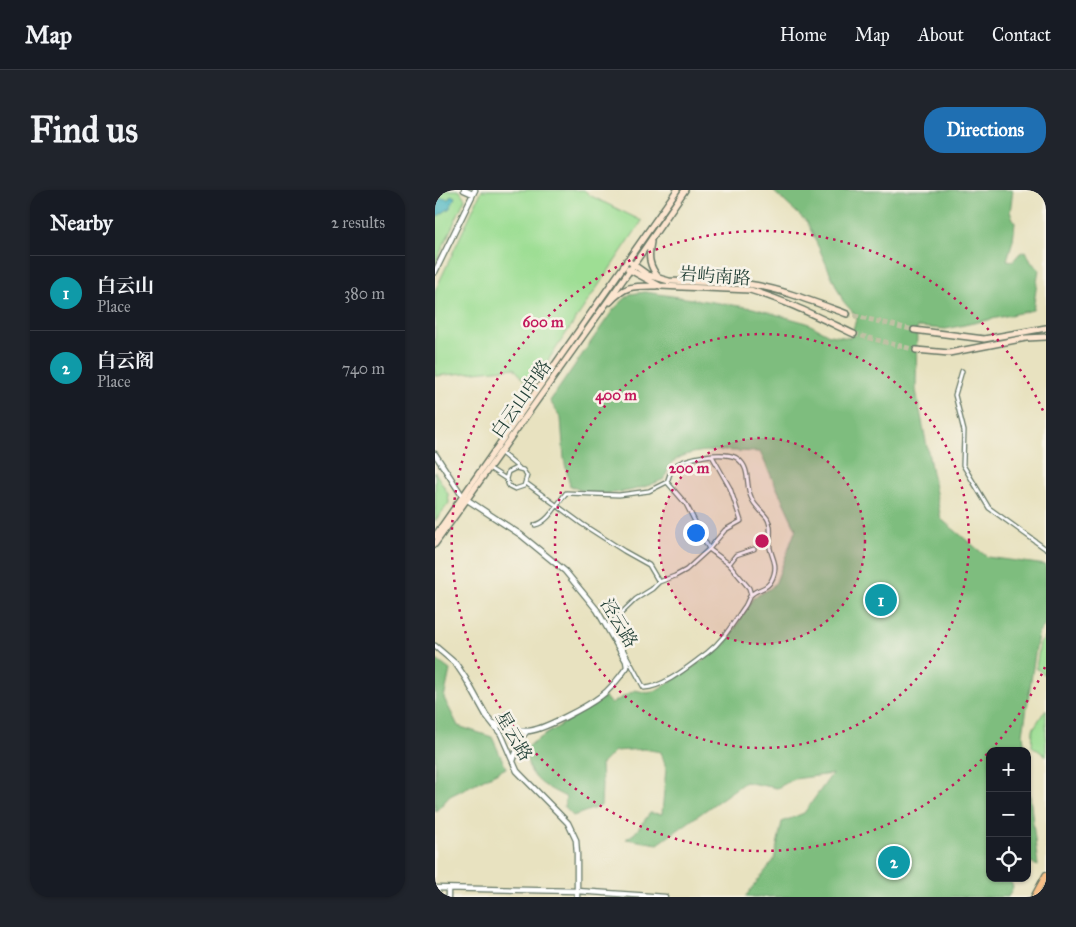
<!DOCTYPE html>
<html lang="en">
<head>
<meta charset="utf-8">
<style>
  :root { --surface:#171b24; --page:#20242c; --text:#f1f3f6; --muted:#9ea1a6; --line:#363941; --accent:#1f6fb2 }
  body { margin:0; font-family:"IM FELL Great Primer","Noto Serif SC",serif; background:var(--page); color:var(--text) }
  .controls { position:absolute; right:15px; bottom:15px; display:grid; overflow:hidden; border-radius:10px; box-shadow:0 1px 4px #0004 }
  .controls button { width:45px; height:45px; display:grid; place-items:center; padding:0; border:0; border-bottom:1px solid var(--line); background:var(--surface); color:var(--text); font:25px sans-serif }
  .you { position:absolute; left:260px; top:342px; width:18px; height:18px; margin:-12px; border:4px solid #fff; border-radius:50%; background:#1a73e8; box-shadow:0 0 0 8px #1a73e833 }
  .badge { display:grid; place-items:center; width:32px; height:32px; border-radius:50%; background:var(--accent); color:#fff; font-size:16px; font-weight:700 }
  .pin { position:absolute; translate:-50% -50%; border:2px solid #fff; box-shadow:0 1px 5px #0006 }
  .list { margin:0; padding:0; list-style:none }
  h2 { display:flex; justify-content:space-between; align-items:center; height:65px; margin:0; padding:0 20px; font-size:21px }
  h2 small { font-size:16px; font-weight:400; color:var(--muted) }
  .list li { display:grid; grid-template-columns:32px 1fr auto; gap:15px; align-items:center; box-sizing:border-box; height:75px; padding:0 20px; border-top:1px solid var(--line) }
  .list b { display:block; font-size:19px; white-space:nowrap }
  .list p { margin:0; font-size:16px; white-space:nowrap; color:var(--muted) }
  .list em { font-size:16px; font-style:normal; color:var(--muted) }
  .icon { flex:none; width:28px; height:28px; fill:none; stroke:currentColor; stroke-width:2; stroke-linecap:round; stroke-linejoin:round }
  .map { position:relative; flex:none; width:611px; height:707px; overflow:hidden; border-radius:20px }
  header { display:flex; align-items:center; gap:30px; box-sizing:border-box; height:70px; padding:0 25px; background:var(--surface); border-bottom:1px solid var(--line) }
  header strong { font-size:24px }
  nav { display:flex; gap:28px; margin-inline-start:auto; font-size:18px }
  .intro { display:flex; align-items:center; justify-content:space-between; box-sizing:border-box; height:120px; padding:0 30px }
  h1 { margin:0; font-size:35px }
  .button { padding:12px 22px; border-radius:20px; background:var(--accent); color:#fff; font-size:18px; font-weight:700 }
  main { display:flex; gap:30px; padding:0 30px }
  aside { flex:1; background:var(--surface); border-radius:20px; box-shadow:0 1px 4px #0004 }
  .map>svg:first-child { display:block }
</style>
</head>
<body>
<header>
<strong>Map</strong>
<nav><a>Home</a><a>Map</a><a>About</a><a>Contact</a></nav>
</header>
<div class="intro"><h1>Find us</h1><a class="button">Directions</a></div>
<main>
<aside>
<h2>Nearby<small>2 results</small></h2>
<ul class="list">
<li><span class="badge" style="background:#0f9aa8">1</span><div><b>白云山</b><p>Place</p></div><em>380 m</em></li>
<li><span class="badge" style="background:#0f9aa8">2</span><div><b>白云阁</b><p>Place</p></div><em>740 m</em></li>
</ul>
</aside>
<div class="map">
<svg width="611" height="707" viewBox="0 0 611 707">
  <rect width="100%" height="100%" fill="#f7f3e8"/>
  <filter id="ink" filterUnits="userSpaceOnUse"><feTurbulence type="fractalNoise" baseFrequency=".02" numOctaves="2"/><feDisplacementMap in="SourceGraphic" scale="10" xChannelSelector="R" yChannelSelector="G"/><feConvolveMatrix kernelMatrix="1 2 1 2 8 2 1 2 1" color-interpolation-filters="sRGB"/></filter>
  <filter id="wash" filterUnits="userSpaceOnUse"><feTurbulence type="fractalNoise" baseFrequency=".0096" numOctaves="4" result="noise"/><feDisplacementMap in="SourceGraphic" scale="20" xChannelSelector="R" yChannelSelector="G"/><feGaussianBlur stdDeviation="1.12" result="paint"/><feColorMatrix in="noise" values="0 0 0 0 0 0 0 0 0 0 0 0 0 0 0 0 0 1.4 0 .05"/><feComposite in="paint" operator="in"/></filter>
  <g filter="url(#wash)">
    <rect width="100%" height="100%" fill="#e8e2c0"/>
    <path fill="#9ede94" stroke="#5e8e64" d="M0 0H22L25 1 30 9 0 74Z
      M47 0H149L156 6 207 31 95 197 79 178 0 186V101Z
      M0 282 13 304 14 313 0 331Z
      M611 447V486L601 478 605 453Z
      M611 519V566L597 556 598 539Z"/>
    <path fill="#7ebd7e" stroke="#4e7d59" d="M337 0H578L575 22 580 33 578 50 572 70 578 71 585 63 591 61 596 72 604 79 598 120 511 139 482 137 481 200 506 329 552 367 611 375V434L603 444 588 544 590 561H555V688H574L578 697 573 707H310L339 670 347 632 369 623 397 584 359 589 342 598 310 592 223 654 191 649 200 643 215 623 227 624 231 578 226 562 209 559 180 561 166 575 167 594 166 616 138 626 129 617 131 607C107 595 91 588 91 557L170 507 176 514 200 500 213 503 225 499 289 456 318 408 336 398 341 392 361 339 325 262C301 262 258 255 238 272 234 275 232 284 229 289 202 302 164 310 135 296L129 269 126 228 115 211 178 120 195 104 210 102 318 118 372 133 394 145 415 148 422 127 408 111 372 32Z
      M0 469 15 480 9 508 23 536 57 547 71 578 15 606 0 622Z
      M592 580 603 676 592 671Z"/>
    <path fill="#45b4c0" stroke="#32787a" d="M16 5 20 7 15 18 0 28V10L4 8 14 9Z"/>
  </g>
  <g filter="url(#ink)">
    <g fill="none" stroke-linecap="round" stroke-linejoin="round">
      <path stroke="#c0c1a4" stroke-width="5" stroke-dasharray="5 2.5" stroke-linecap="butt" d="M412 124 479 140
        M419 144 481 160"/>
      <defs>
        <path id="minor" d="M527 181 520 205 529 241 528 275 554 318 611 359
          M65 262 84 278
          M54 278 71 289 74 296 80 299 89 296 92 286 88 280 81 278 73 282 71 289
          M232 292 251 314 274 359 294 374 314 398 316 405
          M91 293 147 334 189 361 214 375 224 392
          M100 335C114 332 122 314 131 303L184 305 214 301 232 292C234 288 235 281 238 278 246 267 293 260 303 269 316 279 310 294 316 307 319 316 327 321 332 328 338 337 334 349 335 358 337 368 342 373 339 384 334 402 322 397 315 406 313 409 312 413 310 416 298 433 289 450 272 463 255 475 230 497 209 498L175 435
          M294 374 301 365 319 359
          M173 436 201 409 217 399 224 392 240 386 251 380 274 359 290 340 306 331 295 298 277 266"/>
        <path id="tertiary" d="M29 0 38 4
          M0 82 40 0
          M0 264 28 307 86 345 130 381 162 420 191 471 192 477C185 487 176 499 166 506 153 516 107 541 92 541 80 541 68 536 58 533
          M0 456 21 474 31 489 51 525 66 544 82 581 133 633 141 650 142 664V707
          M78 571 86 548 92 541
          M0 698 142 701 230 707
          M13 699V707"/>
        <path id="secondary" d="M216 52C213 67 214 76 224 88
          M192 70 213 85 234 91 313 94C347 99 379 112 412 124
          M193 79 225 96 315 100C352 111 385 128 419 144
          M175 112C191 95 198 96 221 96
          M479 140 549 149 611 138
          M481 160 514 163 591 148 611 147
          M0 346 242 0
          M0 354 195 80 250 0"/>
        <path id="primary" d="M599 707 611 685
          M607 707 611 701"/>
      </defs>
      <use href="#minor" stroke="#657765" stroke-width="5.5"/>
      <use href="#tertiary" stroke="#657765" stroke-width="7"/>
      <use href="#secondary" stroke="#657765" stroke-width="8"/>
      <use href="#primary" stroke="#657765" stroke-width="8"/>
      <use href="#minor" stroke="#fff" stroke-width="3"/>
      <use href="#tertiary" stroke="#fff" stroke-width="4.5"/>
      <use href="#secondary" stroke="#fce5cf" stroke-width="5"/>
      <use href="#primary" stroke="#f7be87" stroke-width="5.5"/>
    </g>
  </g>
  <circle cx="327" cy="351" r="103" fill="#c2185b" fill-opacity=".12"/>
  <g fill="none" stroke="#c2185b" stroke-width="2.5" stroke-dasharray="2.5 5">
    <circle cx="327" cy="351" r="103"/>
    <circle cx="327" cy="351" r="207"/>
    <path d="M610 477A310 310 0 1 1 610 225"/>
  </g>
  <g text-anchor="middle" stroke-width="5" stroke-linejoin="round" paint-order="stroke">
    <g font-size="18" fill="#1f3d34" stroke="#f7f3e8">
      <text transform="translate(280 86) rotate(4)" y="6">岩屿南路</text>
      <text transform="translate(86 209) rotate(-55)" y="6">白云山中路</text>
      <text transform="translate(184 433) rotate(59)" y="6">泾云路</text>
      <text transform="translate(79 546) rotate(60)" y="6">星云路</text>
    </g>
  </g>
  <circle cx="327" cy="351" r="8" fill="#c2185b" stroke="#f7f3e8" stroke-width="2.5"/>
  <g font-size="15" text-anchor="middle" font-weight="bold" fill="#c2185b" stroke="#f7f3e8" stroke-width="5" stroke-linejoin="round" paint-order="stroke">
    <text x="108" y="137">600 m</text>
    <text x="181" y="210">400 m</text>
    <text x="254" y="283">200 m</text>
  </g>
</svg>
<div class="controls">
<button>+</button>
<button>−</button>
<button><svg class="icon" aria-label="locate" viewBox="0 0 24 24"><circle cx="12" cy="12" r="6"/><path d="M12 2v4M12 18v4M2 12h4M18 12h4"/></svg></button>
</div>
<div class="you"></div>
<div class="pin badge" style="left:446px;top:410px;background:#0f9aa8">1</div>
<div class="pin badge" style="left:459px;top:672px;background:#0f9aa8">2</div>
</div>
</main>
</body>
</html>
